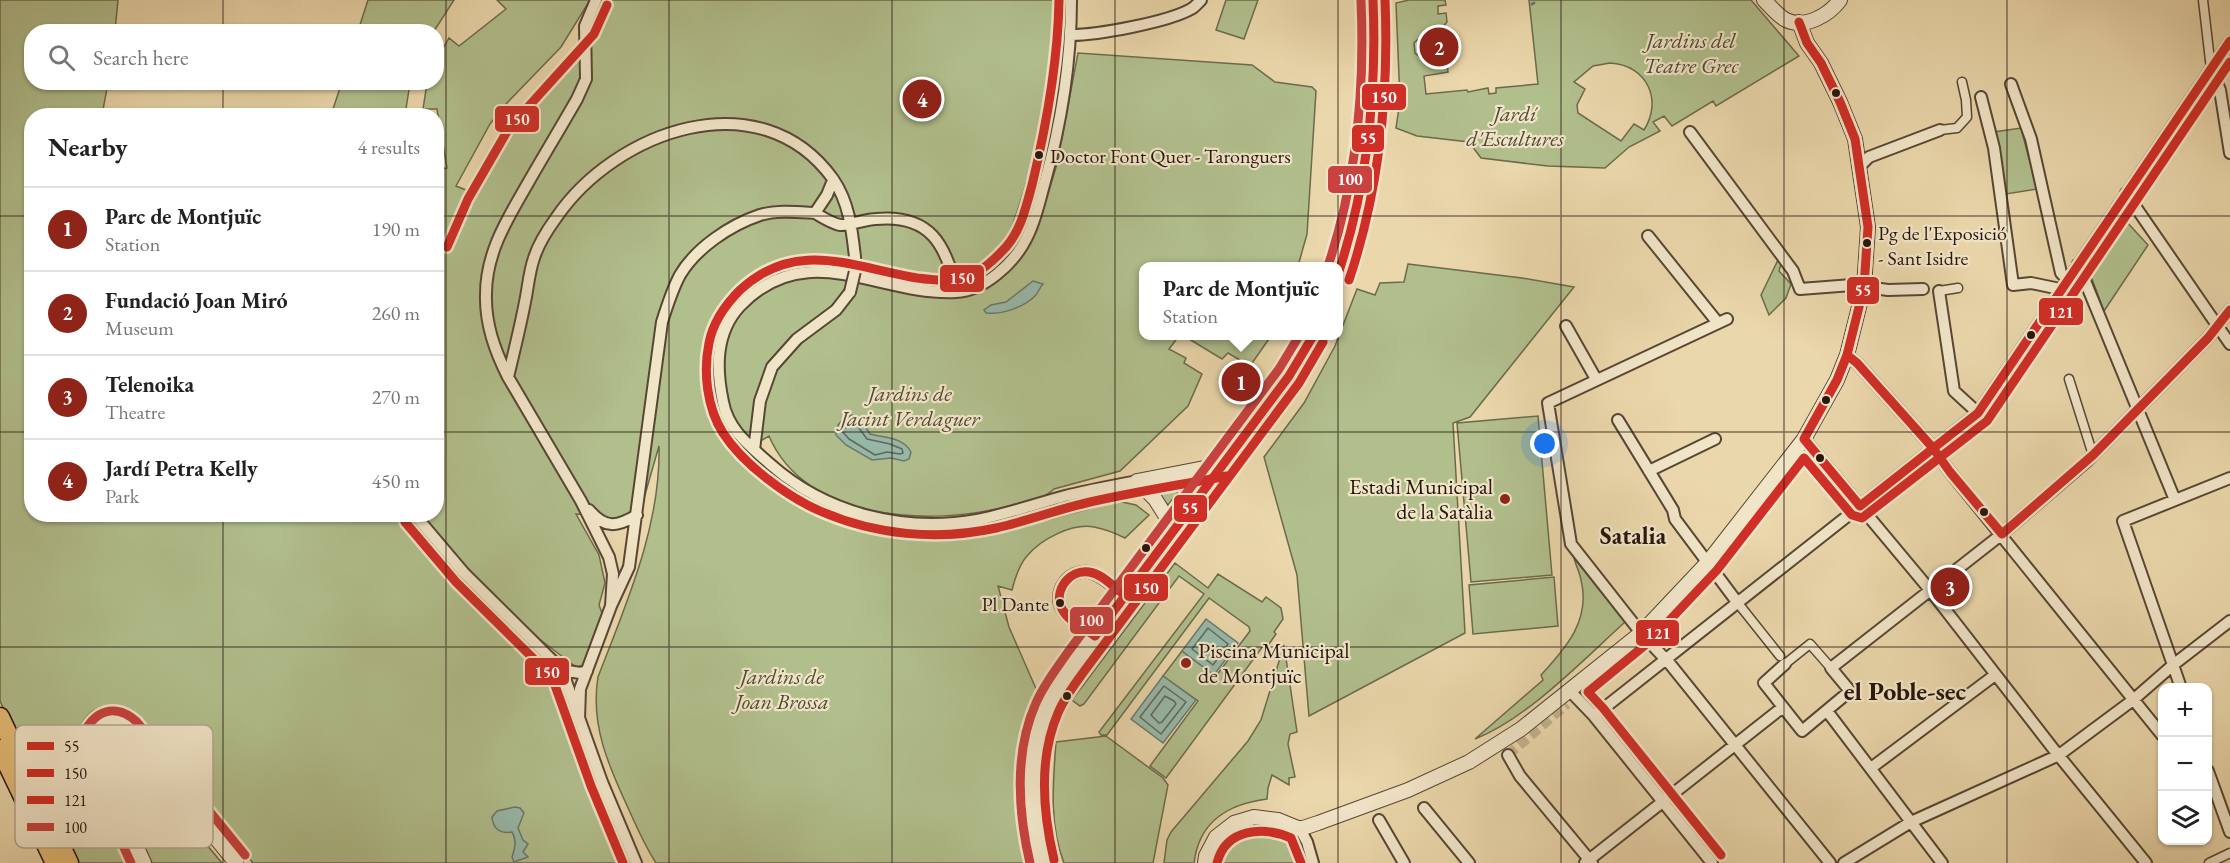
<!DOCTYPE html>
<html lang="en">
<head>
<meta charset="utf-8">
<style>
  :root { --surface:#fff; --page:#f6f6f6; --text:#222; --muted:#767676; --line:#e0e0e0; --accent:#8f2418 }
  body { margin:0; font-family:"EB Garamond",serif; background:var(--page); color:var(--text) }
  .controls { position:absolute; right:18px; bottom:18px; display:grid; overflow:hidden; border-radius:12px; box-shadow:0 2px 4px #0004 }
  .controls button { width:54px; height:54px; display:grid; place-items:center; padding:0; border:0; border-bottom:2px solid var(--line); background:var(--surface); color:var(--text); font:30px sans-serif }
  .you { position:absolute; left:1545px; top:444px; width:21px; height:21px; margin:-15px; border:4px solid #fff; border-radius:50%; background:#1a73e8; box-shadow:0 0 0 9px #1a73e833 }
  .badge { display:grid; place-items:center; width:39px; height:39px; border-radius:50%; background:var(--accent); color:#fff; font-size:20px; font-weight:700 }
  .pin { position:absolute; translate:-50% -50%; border:3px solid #fff; box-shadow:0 2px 6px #0006 }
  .popup { position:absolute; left:1139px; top:262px; width:204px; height:78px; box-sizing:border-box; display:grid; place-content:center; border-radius:12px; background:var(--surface); filter:drop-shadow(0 2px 4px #0005); font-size:20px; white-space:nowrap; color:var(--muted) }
  .popup b { font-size:22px; color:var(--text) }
  .popup::after { content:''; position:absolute; left:50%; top:100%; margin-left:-12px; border:12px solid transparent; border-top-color:var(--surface) }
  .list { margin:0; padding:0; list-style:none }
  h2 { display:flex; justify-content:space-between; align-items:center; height:78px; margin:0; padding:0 24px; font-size:26px }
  h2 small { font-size:20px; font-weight:400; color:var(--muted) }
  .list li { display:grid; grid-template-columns:39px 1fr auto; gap:18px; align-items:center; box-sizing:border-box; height:84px; padding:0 24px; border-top:2px solid var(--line) }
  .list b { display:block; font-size:22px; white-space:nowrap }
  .list p { margin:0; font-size:20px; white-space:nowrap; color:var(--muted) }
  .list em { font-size:20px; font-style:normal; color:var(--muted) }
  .icon { flex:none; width:33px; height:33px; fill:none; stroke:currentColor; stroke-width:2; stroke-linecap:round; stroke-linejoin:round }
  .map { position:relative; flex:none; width:2230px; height:863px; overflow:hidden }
  .search { position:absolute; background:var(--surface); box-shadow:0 2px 4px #0004; left:24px; top:24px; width:420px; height:66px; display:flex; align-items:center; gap:15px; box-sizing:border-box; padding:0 21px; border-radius:24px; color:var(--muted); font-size:22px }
  .panel { position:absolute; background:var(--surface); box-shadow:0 2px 4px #0004; left:24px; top:108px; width:420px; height:414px; border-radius:24px }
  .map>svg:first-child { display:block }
</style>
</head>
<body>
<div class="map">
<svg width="2230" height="863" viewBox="0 0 2230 863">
  <rect width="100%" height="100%" fill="#ead7ab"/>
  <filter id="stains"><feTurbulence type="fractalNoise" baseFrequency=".00333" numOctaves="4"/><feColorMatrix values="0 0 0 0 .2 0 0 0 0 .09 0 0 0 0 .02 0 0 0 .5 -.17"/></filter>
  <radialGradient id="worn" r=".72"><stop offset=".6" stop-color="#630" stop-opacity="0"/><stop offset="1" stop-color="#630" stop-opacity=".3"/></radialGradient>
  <path fill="#b1bf8d" stroke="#6c6a4c" stroke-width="1.5" fill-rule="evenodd" d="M0 0H118L115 31 32 32V82L108 83 102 115 32 116V514H436V169L447 168 437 109H423L427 83 436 82 437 59 449 38 459 46 506 9 497 0H590L561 47 505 105 490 124 456 186 471 192 511 121 539 98 536 93 558 74 612 0H1057C1050 79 1039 154 1011 229L1030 241 1037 230 1057 164 1078 53 1252 65 1275 82 1312 87 1316 91 1307 234 1298 266H1144V336H1179L1169 349 1186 358 1184 363 1202 374 1188 406 1120 471 1054 489C1043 500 1023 502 1008 506 931 527 805 521 769 436L735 456C748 468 762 482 777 491 898 568 990 536 1117 501L1136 505 1149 515 1125 538C1115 533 1105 529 1094 527 1072 523 1041 539 1027 556 1019 565 1015 578 1012 590L998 586 1009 627 1037 691C1028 714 1019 737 1017 762 1013 795 1019 830 1024 863H656C645 846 637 828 629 810 609 767 590 725 598 677 626 604 661 526 659 446L638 519 609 521 597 515 576 514 599 555 605 583 599 605 603 616 584 665 576 667 534 635 562 670 552 679 558 688 593 778 621 863H253L126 712C95 698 78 717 77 747L132 863H78L40 788 0 701Z
    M368 0H454L434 31H358Z
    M1226 0H1258L1244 39 1216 30Z
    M1409 0H1445L1446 5 1438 6V14L1446 13 1447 22 1436 35 1433 33 1424 34 1414 43 1415 53 1426 62 1436 60 1443 51 1446 50 1448 72 1424 76 1426 94 1467 90 1468 92 1488 88 1489 94 1496 93V88L1538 84 1529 0H1751L1799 56 1716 106 1713 101 1672 126 1664 116 1653 122 1660 131 1629 147 1605 168 1548 166 1481 158 1469 142 1417 136 1396 128 1400 101 1396 3ZM1610 63C1647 65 1663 100 1644 130L1634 124 1621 141 1578 113 1577 105 1585 89 1574 82 1593 66Z
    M342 82 410 83 405 115H331Z
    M2021 128 2037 189 2006 194 1994 132Z
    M2125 220 2148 245 2104 311 2089 271Z
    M1778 260 1781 264 1779 271 1791 284 1786 298 1769 315 1761 295Z
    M1408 264 1522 278 1574 287 1470 417 1453 423 1465 633 1309 716 1297 575 1264 457 1304 403 1335 346 1357 289 1375 295 1380 283 1404 282Z
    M1184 336H1271L1250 366 1228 353 1222 359Z
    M1538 416 1552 575 1471 582 1457 423Z
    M1186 474 1188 479 1168 505 1150 487V484Z
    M1574 558 1625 622C1583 660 1528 718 1475 739L1543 680 1541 675C1566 648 1591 620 1581 580 1580 573 1576 566 1574 558Z
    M1175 563 1208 588 1218 574 1262 602 1266 597 1281 608 1283 619 1274 632 1276 634 1269 644 1266 642 1166 778 1150 766 1198 701 1163 676 1182 651 1216 676 1250 631 1249 627 1209 598 1107 735H1101L1099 732 1204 594 1179 576 1084 704 1080 706 1072 700Z
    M1554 577 1558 626 1473 634 1469 585Z
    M1284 645 1297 732 1290 734 1288 744 1295 777 1289 778V785L1272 775 1268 788 1267 799C1228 804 1199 821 1194 863H1164L1167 840 1171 832 1248 741 1261 720Z
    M1106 736 1163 778 1168 785 1153 863H1064C1049 825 1053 783 1056 742Z
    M118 739C130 741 132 753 139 762 166 796 194 830 222 863H152L111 772 105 752 110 743Z
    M1254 823C1267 825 1292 826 1297 840 1300 847 1301 855 1303 863H1213C1217 839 1232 829 1254 823Z"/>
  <path fill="#98baaa" stroke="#6b786b" stroke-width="1.5" d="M1033 281 1043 284C1039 288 1039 292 1035 296 1024 307 1002 315 986 313L984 310 991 305 1006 302Z
    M852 415 861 420 870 434C885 438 903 437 911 452L909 459 904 461 891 458 872 460 846 445 836 435C835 424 843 419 852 415Z
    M1206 619 1238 643 1214 675 1182 651Z
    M1163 676 1196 700 1163 743 1131 719Z
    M515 807 520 808 524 813 518 828 523 840 528 844 523 852 528 857 514 862 512 857C515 848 517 840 512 832 500 834 493 829 492 817L497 811Z"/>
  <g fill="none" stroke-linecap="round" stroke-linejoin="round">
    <path stroke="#60685b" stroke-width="1.5" d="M851 422 856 424 867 439 890 444 902 449 903 453 900 454 887 452 875 455 849 439 842 431Z
      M1208 628 1228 644 1213 665 1192 649Z
      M1164 686 1186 702 1161 734 1140 717Z
      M1165 696 1174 701 1176 704 1162 722 1159 723 1151 715Z"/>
    <path stroke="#6b786b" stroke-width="3" d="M1532 4 1534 3"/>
    <path stroke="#c3b08b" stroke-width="10" stroke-dasharray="10 5" stroke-linecap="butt" d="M1508 755 1567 704"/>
    <defs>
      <path id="pedestrian" d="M2203 0 2211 69
        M1940 130 1957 128 1967 117 1966 100 1962 82
        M1939 291 1958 288
        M2069 379 2093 455
        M1741 607 1780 656
        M1785 664 1810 644 1831 668
        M2209 863 2230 853"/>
      <path id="minor" d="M1071 0C1071 62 1061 125 1044 185 1039 203 1035 223 1026 239 1014 263 984 291 956 292 878 296 807 236 740 306 715 333 716 369 723 402 728 430 750 446 770 464 826 514 904 533 977 520 1007 514 1036 504 1065 496 1089 490 1113 486 1137 481
        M1071 35C1098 35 1168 22 1191 9 1195 7 1198 3 1201 0
        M2220 56 2230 63
        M2211 69 2220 90 2230 153
        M2011 84 2031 139 2061 273 2067 279
        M1981 97 1994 148 2013 285 2031 283 2060 289
        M1690 132 1793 271 1800 289 1852 285 1888 290 1923 289
        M1861 165 1869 157 1940 130
        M2126 193 2230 344
        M815 213C822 217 831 223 840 225 848 226 866 219 876 219 930 214 946 244 957 292
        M1648 236 1718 323
        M2078 264 2175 500
        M1939 291 1954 391 1978 413
        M1727 319 1548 403 1571 544 1641 633 1670 664 1830 863
        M1566 326 1596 379
        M1847 355 1857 363 1933 448 1950 472 2162 735
        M508 377C495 351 485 324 486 294 486 252 508 218 528 183 544 155 561 127 577 99L586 79 585 26 596 0
        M1618 420 1673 510 1675 519 1737 602
        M1804 439 1930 590 2055 751 2146 863
        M754 450 760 401 772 367 797 339 836 310 850 292
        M1649 471 1715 439
        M589 510C605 529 617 527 637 515
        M414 514 464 573 562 670 602 782 636 863
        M611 606 613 574 609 557 581 501 508 377C514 352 520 328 525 302 528 288 529 272 534 258 538 245 548 229 556 218 615 131 760 78 833 179 849 202 852 230 855 257
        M1095 636C1084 628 1069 621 1062 609 1052 591 1069 569 1089 572 1102 575 1114 588 1125 595
        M1785 664 1764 683 1802 731 1850 691 1831 668 2002 534 2086 462 2208 338 2230 310
        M562 670 580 673 587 671
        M2181 688 2123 521 2230 478
        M1570 691 1594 716 1712 863
        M1827 711 1942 863
        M1594 716 1978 413 2230 41
        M579 719 580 689 611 606 629 567 662 322C667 306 672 290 680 275 696 248 730 225 760 215 777 210 797 212 815 213L827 195 833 180
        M1508 755 1520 776 1592 863
        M1871 768 1995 675
        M2208 771 2230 832
        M1424 808 1469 863
        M1379 820 1404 863
        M1300 829 1307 842 1313 863
        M1585 863 1783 707
        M1844 863 1911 822 2059 755 2133 700 2173 665 2230 621"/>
      <path id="tertiary" d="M1764 0C1770 6 1778 16 1786 20 1805 29 1829 15 1840 0
        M1338 276C1370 188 1379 92 1373 0
        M1137 481 1225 464
        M1137 481 1155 499 1174 529
        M144 863 92 750C94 733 105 714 124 727 129 731 134 738 138 742L236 863
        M1042 863C1029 815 1028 763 1044 715 1051 695 1066 677 1078 659L1289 376 1313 336
        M1205 863 1206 856 1216 837 1234 823 1254 817 1278 820 1300 829 1318 823 1408 790 1469 762 1521 729 1641 633 1708 562 1804 439 1837 380 1847 355 1864 287 1868 227 1855 139 1840 102 1821 63 1807 43 1799 22"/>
      <path id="trunk" d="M0 717 69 863
        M0 749 55 863"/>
    </defs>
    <use href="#pedestrian" stroke="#584634" stroke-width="11"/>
    <use href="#minor" stroke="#584634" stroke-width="14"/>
    <use href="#tertiary" stroke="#584634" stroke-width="16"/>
    <use href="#trunk" stroke="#27150c" stroke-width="21"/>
    <use href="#pedestrian" stroke="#f1e5c8" stroke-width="8"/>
    <use href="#minor" stroke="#f1e5c8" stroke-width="10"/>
    <use href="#tertiary" stroke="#f1e5c8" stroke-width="14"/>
    <use href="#trunk" stroke="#e5bc76" stroke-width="18"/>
    <defs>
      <path id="minor-bridge" d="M850 292 855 271V257"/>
    </defs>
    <use href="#minor-bridge" stroke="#584634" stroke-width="14" stroke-linecap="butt"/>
    <use href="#minor-bridge" stroke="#f1e5c8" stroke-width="10"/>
    <defs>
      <path id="bus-1" d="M1799 22 1807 43 1821 63 1840 102 1855 139 1868 227 1864 287 1847 355 1837 380 1804 439 1860 506 1978 413 2230 41
        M1338 274C1368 184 1377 94 1373 0
        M1847 355 1857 363 1933 448 1950 472 2002 534 2093 455 2208 338 2230 310
        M1125 595C1114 588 1103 574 1089 572 1069 569 1053 591 1062 609 1069 622 1084 628 1095 636L1289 376 1313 336"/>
      <path id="bus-2" d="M1059 0C1058 63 1047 123 1032 185 1026 207 1021 230 1006 247 995 259 982 272 967 277 951 282 933 280 917 278 852 267 796 238 740 290 725 305 713 322 709 343 703 372 707 408 723 433 743 464 786 496 820 511 875 535 937 541 996 528 1027 521 1056 510 1086 503 1133 492 1180 485 1227 476
        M447 247 468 199 509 128 594 34 607 5
        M1349 280C1380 188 1389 96 1385 0
        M405 522 456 582 552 677 591 786 623 863
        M1054 860C1043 813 1038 759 1058 713 1065 696 1077 681 1088 666L1299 383 1323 342"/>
      <path id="bus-3" d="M1721 855 1603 708 1588 692 1650 641 1717 570 1804 458 1852 515 1862 518 1987 421 2230 62
        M1217 863C1226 828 1263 826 1291 838L1301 863"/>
      <path id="bus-4" d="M1328 266C1357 179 1365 92 1361 1
        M131 863 80 751C82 720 109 696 137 722L245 855
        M1030 863C1018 812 1014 752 1036 703 1044 684 1057 668 1068 652L1279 369 1299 336"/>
    </defs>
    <use href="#bus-1" stroke="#f1e5c8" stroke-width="14"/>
    <use href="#bus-2" stroke="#f1e5c8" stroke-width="14"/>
    <use href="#bus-3" stroke="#f1e5c8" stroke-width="14"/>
    <use href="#bus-4" stroke="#f1e5c8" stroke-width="14"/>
    <use href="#bus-1" stroke="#d02e26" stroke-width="9"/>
    <use href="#bus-2" stroke="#d02e26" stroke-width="9"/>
    <use href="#bus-3" stroke="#d02e26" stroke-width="9"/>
    <use href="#bus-4" stroke="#c9423f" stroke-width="9"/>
  </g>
  <path fill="none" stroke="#27150c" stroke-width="1.5" stroke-opacity="0.55" d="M223 0V32M446 0V863M669 0V863M892 0V863M1115 0V863M1338 0V863M1561 0V863M1784 0V863M2007 0V863M223 82V116M0 216H32M436 216H2230M0 432H32M436 432H2230M223 514V863M0 647H2230"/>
  <g fill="#27150c" stroke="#f1e5c8" stroke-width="2">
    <circle cx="1836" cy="93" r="5"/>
    <circle cx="1039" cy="155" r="5"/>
    <circle cx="1867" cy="243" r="5"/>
    <circle cx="2031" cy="335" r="5"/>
    <circle cx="1826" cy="400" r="5"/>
    <circle cx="1820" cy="458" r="5"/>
    <circle cx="1984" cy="512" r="5"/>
    <circle cx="1146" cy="548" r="5"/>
    <circle cx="1060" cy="603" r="5"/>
    <circle cx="1067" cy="696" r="5"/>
  </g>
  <g fill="#8f2418" stroke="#f1e5c8" stroke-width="2">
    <circle cx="1505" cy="499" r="6"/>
    <circle cx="1186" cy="663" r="6"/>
  </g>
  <g text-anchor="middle" stroke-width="4.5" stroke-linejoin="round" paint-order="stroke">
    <g font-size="20" fill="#27150c" stroke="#f1e5c8" text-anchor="start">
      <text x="1050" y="163">Doctor Font Quer - Taronguers</text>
      <text x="1878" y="240">Pg de l'Exposició<tspan x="1878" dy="25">- Sant Isidre</tspan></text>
      <text x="1049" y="611" text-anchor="end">Pl Dante</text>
    </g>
    <g font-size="22" font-style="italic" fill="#504833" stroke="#f1e5c8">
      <text x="1691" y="48">Jardins del<tspan x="1691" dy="25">Teatre Grec</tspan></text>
      <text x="1515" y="121">Jardí<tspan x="1515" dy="25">d'Escultures</tspan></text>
      <text x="910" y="401">Jardins de<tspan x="910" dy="25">Jacint Verdaguer</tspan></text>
      <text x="782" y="684">Jardins de<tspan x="782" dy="25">Joan Brossa</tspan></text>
    </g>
    <g font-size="22" fill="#27150c" stroke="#f1e5c8" text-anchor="end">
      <text x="1493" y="494">Estadi Municipal<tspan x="1493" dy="25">de la Satàlia</tspan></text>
      <text x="1198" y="658" text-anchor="start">Piscina Municipal<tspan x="1198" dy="25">de Montjuïc</tspan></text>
    </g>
    <g font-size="24" font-weight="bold" fill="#27150c" stroke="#f1e5c8">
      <text x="1633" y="544">Satalia</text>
    </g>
    <g font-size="26" font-weight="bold" fill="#27150c" stroke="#f1e5c8">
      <text x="1905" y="700">el Poble-sec</text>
    </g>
  </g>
  <rect x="15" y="725" width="198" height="123" rx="9" fill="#f1e5c8" stroke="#b4a790" stroke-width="1.5"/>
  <rect x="27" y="742" width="27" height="8" fill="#d02e26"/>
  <rect x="27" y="769" width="27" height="8" fill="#d02e26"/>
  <rect x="27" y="796" width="27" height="8" fill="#d02e26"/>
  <rect x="27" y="823" width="27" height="8" fill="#c9423f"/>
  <g font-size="16" fill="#27150c">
    <text x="64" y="752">55</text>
    <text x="64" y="779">150</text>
    <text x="64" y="806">121</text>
    <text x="64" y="833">100</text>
  </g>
  <g stroke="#f1e5c8" stroke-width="2">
    <rect x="1361" y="83" width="46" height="28" rx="6" fill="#d02e26"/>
    <rect x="494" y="105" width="46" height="28" rx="6" fill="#d02e26"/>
    <rect x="1351" y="124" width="34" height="29" rx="6" fill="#d02e26"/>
    <rect x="1327" y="165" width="46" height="29" rx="6" fill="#c9423f"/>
    <rect x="939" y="264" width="46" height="29" rx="6" fill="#d02e26"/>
    <rect x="1846" y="276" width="34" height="29" rx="6" fill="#d02e26"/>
    <rect x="2038" y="297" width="46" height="29" rx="6" fill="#d02e26"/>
    <rect x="1173" y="494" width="35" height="29" rx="6" fill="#d02e26"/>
    <rect x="1123" y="573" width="46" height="29" rx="6" fill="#d02e26"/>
    <rect x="1069" y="606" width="45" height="29" rx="6" fill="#c9423f"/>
    <rect x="1635" y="619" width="45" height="28" rx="6" fill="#d02e26"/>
    <rect x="524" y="657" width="46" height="29" rx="6" fill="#d02e26"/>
  </g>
  <g font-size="16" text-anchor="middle" font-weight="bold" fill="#fff">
    <text x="1384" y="103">150</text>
    <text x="517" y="125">150</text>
    <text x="1368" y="144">55</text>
    <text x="1350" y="185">100</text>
    <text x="962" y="284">150</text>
    <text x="1863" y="296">55</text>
    <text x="2061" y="318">121</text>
    <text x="1190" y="514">55</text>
    <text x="1146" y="594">150</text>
    <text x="1091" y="626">100</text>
    <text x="1658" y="639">121</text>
    <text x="547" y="678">150</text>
  </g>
  <rect width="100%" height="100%" filter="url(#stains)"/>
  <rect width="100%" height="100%" fill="url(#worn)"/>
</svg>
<div class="controls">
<button>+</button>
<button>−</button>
<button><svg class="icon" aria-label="layers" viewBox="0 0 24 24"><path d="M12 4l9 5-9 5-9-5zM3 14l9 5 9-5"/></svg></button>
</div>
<div class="you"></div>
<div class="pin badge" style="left:1241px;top:382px">1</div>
<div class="popup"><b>Parc de Montjuïc</b>Station</div>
<div class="pin badge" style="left:1439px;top:47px">2</div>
<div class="pin badge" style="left:1950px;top:587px">3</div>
<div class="pin badge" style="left:922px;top:99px">4</div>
<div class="search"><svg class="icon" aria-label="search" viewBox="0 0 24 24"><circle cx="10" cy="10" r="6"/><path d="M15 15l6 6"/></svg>Search here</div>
<section class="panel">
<h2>Nearby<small>4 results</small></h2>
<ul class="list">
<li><span class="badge">1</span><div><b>Parc de Montjuïc</b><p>Station</p></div><em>190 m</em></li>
<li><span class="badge">2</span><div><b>Fundació Joan Miró</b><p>Museum</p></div><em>260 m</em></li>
<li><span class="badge">3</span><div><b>Telenoika</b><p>Theatre</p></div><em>270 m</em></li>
<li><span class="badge">4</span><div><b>Jardí Petra Kelly</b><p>Park</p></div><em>450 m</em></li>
</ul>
</section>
</div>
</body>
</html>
